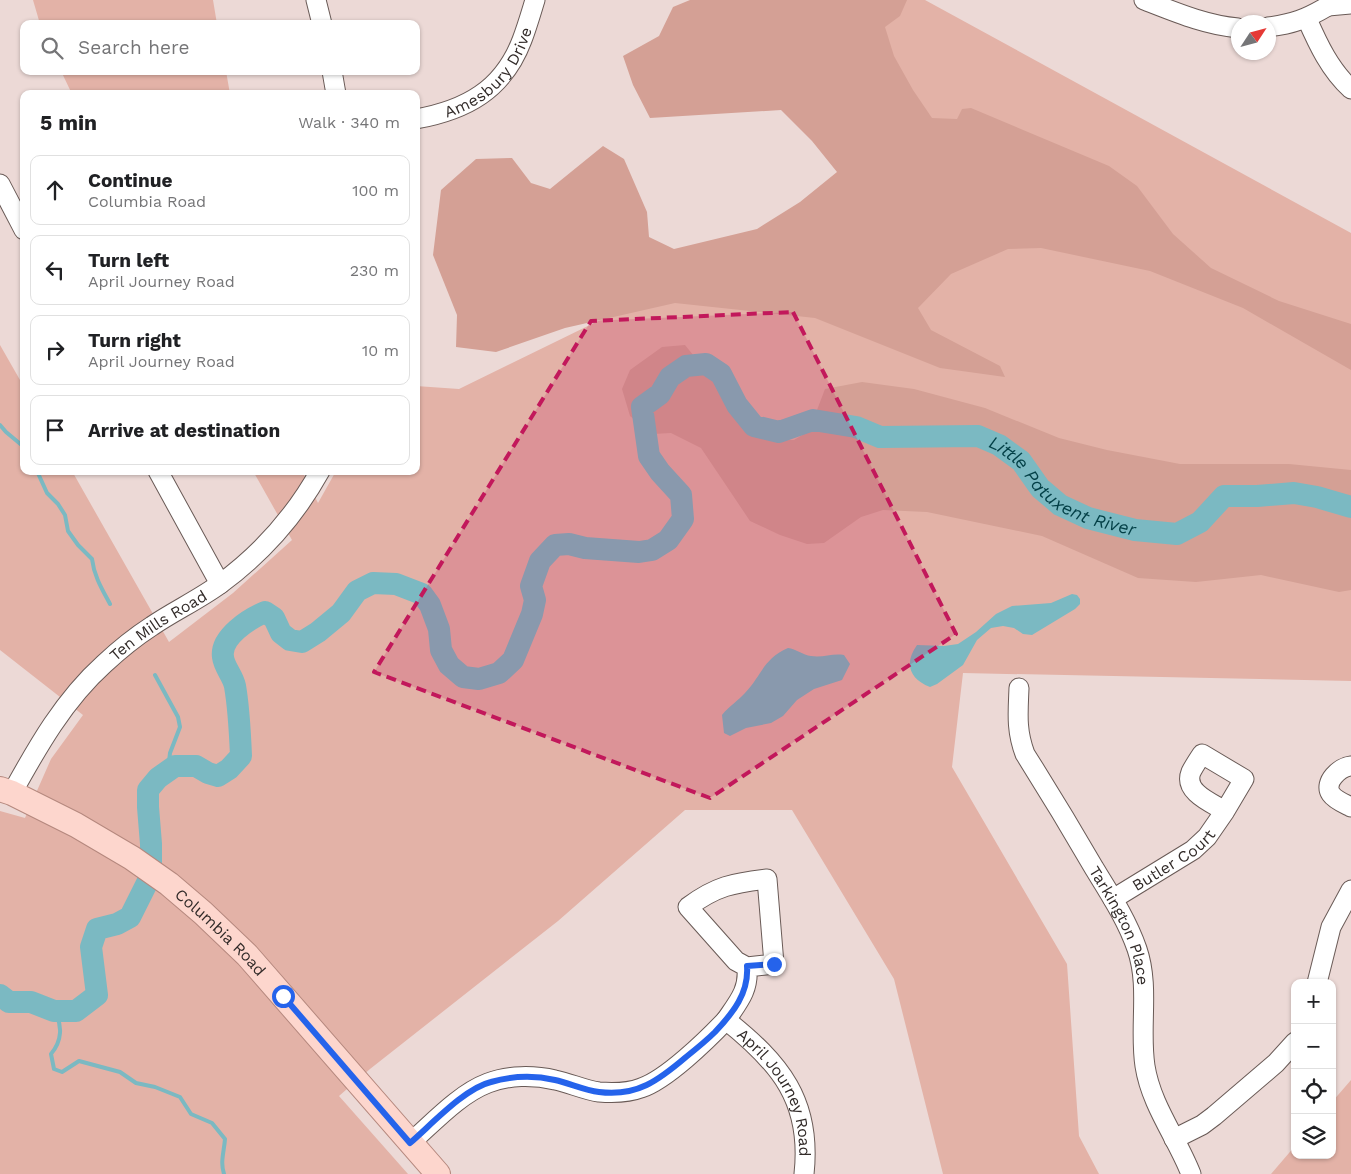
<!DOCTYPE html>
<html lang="en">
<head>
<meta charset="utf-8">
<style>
  :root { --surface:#fff; --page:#f2f2f2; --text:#202124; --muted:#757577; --line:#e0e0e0 }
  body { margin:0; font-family:"Work Sans",sans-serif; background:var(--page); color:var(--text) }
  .controls { position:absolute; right:15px; bottom:15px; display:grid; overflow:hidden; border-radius:10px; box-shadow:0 1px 4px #0004 }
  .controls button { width:45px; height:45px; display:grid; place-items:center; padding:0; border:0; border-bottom:1px solid var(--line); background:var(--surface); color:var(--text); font:25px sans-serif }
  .compass { position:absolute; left:1231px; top:15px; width:45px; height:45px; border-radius:50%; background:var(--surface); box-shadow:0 1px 4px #0004; rotate:54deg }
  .stop { position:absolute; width:15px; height:15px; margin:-11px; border:4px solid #2563eb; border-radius:50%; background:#fff }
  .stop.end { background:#2563eb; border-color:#fff; box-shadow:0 1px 5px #0008 }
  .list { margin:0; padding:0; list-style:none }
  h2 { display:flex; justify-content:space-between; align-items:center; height:65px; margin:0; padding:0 20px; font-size:21px }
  h2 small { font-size:16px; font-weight:400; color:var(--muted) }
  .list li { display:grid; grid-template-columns:32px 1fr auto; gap:15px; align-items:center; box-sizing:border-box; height:70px; margin:0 10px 10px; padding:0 10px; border:1px solid var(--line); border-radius:10px }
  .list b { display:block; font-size:19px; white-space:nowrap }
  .list p { margin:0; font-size:16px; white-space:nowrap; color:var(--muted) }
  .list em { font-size:16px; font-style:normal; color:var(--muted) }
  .icon { flex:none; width:28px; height:28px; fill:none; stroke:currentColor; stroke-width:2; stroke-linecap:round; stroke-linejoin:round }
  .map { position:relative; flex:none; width:1351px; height:1174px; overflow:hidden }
  .search { position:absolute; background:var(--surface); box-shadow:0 1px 4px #0004; left:20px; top:20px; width:400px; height:55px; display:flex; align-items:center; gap:12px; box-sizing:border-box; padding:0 18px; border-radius:10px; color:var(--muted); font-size:19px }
  .panel { position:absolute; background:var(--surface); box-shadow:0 1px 4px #0004; left:20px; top:90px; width:400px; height:385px; border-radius:10px }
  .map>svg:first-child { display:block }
</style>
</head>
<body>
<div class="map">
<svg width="1351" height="1174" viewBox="0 0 1351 1174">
  <rect width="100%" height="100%" fill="#ecd9d6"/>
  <path fill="#e3b2a7" d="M33 0H213L217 24H40Z
    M886 0H925L1351 233V681L963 673 952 767 1067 964 1079 1136 1099 1174H943L894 979 792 810H685L558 921 370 1069 339 1096 408 1174H0V811L25 818 51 759 83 715 0 650V345L24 387V471H72L169 642 233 593 292 540 253 471H302L318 503 336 471H416V386L459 389 903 172 829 25Z
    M61 71H226L230 94H72Z
    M1351 1080V1174H1271L1295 1146V1155H1332V1102Z"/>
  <path fill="#d4a095" d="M690 0H907L900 16 885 27 894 56 913 90 932 118 957 119 962 109 971 108 1109 166 1137 186 1173 234 1211 268 1279 301 1351 324V370L1243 308 1150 271 1041 248 1008 249 951 274 918 308 931 330 1000 366 1005 377 940 368 815 318 675 303 565 328 496 352 456 347 457 315 433 255 441 190 476 159 512 158 531 183 550 189 603 146 624 159 647 212 649 237 674 249 757 229 800 202 837 172 812 141 781 110 650 118 633 85 623 56 659 36 673 7Z
    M685 345 711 377 732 407 768 440H794L809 431 825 389 862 382 914 389 985 408 1059 438 1107 450 1180 464H1289L1351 470V590L1339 592 1261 575 1196 582 1138 578 1042 536 927 512 883 510 861 517 824 543 807 544 780 535 750 521 701 448 671 433 653 434 630 416 622 389 630 370 662 347Z"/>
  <path fill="#7bb9c2" d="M1072 594 1077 595 1080 599V604L1075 609 1032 635 1023 634 1014 628 1003 626 991 628 977 640 963 665 937 684 930 687C909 679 904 663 917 645L944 646 958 644 976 632 996 614 1012 606 1051 603Z
    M788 648C796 649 803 655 811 656 823 658 832 653 844 655L850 664 842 680 814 689 797 700 783 716 771 723 746 728 730 736 724 733 722 715C729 706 738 701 745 693 762 675 763 659 788 648Z"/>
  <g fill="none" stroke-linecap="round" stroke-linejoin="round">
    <path stroke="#7bb9c2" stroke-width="4" d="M0 425 6 432 24 447
      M37 471 47 493 58 504 65 515 68 531 78 545 92 559C94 576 102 589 110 604
      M155 675 178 717 180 727 170 753 168 771
      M54 1011C63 1025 62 1041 51 1054L54 1069 62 1072 79 1061 120 1072 136 1083 155 1087 180 1097 191 1114 212 1123 225 1139C224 1152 220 1162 224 1174"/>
    <path stroke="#7bb9c2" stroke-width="22" id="s1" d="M0 995 9 1002H31L54 1011H76L97 995 91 947 97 929 117 924 130 917 151 875V844L148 807V790L158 778 175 766H196L208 773 218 776 229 769 241 756C240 732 239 709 235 686 233 676 224 667 223 657 220 637 249 619 265 612L274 618 281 633 290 640 302 642 318 632 341 613 357 591 373 583 396 584 422 594 430 605 439 629 441 650 449 665 463 677 479 679 499 673 513 660 532 614 535 600 531 586 540 561 555 545 569 544 585 548 639 552 652 550 668 540 683 519 681 495 660 472 649 456 642 407 660 394 670 377 686 366 706 364 721 374 737 405 754 426 779 432 813 420 856 427 880 437 978 436 999 445 1021 461 1040 488 1060 505 1088 518 1135 530 1177 534 1200 522 1224 496H1257L1294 493 1317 497 1351 507"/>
    <defs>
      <g id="minor">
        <path d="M316 0 322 24"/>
        <path d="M1144 0C1175 12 1205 25 1238 28"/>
        <path d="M1331 0 1328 6 1351 4"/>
        <path d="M1307 19C1318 44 1330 70 1351 89"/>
        <path d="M1268 27C1293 24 1306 19 1328 6"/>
        <path d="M332 71 336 94"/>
        <path id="s2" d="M416 119C466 110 503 90 522 40 527 27 531 13 535 0"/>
        <path d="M0 184 24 230"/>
        <path d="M158 471 220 584"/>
        <path id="s3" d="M1019 688C1018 713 1016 730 1025 754 1049 792 1072 830 1094 868 1110 894 1127 920 1137 949 1150 987 1139 1027 1145 1066 1151 1105 1177 1138 1191 1174"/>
        <path d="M1351 766C1340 767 1323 782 1331 794 1335 800 1345 804 1351 807"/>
        <path id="s4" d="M12 793C38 746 64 700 104 664 119 650 135 637 152 626 174 611 198 600 220 584 261 554 295 516 320 471"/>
        <path id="s5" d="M1113 899 1193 850 1207 837 1225 811C1212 803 1183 792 1191 772 1194 766 1198 760 1202 754L1244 779 1225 811"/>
        <path d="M1317 983 1331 927 1351 890"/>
        <path d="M726 1020C739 1001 749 990 747 967L736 961 688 907C716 886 733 883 767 879L774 964 747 967"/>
        <path d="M1174 1139 1202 1125 1214 1116 1276 1063 1295 1042"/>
        <path id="s6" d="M410 1143C433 1123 459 1094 488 1083 508 1075 534 1075 555 1080 570 1083 584 1090 599 1092 612 1093 628 1093 641 1088 666 1080 707 1040 726 1020 780 1063 812 1101 804 1174"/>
      </g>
      <g id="major">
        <path id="s7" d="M0 789 12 793 76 825 132 858 169 884 203 913 247 955 438 1174"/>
      </g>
    </defs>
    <use href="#minor" stroke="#695a56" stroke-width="21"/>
    <use href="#major" stroke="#b5887e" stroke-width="26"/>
    <use href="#minor" stroke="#fff" stroke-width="19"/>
    <use href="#major" stroke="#fdd6cd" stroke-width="24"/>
  </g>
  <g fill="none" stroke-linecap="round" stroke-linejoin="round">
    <path stroke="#2563eb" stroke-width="6" d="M283 996 410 1143C431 1125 465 1088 491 1082 512 1076 533 1075 555 1080 569 1083 584 1090 599 1092 637 1097 659 1080 686 1057 696 1049 706 1041 715 1032 733 1013 749 993 747 966L774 964"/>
  </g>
  <path fill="#c2185b" fill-opacity="0.2" stroke="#c2185b" stroke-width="4" stroke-dasharray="10 6" stroke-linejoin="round" d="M793 312 956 634 710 798 374 672 591 321Z"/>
  <g text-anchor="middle" stroke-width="4" stroke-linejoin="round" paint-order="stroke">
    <g font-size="16" fill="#312a28" stroke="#f9e7e3">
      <text dy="6" stroke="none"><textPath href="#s2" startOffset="91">Amesbury Drive</textPath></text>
      <text dy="6" stroke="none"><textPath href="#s4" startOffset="226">Ten Mills Road</textPath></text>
      <text dy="6" stroke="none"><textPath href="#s5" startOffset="72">Butler Court</textPath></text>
      <text dy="6" stroke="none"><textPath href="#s3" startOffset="264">Tarkington Place</textPath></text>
      <text dy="6" stroke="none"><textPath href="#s7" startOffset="265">Columbia Road</textPath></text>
      <text dy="6" stroke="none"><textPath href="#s6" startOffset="456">April Journey Road</textPath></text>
    </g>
    <g font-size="18" font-style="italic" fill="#023f46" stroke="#f9e7e3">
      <text dy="6" stroke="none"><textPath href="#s1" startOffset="1854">Little Patuxent River</textPath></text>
    </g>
  </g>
</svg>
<div class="controls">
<button>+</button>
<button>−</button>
<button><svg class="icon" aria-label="locate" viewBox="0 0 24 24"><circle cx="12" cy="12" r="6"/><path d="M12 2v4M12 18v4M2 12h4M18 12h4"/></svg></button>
<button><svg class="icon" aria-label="layers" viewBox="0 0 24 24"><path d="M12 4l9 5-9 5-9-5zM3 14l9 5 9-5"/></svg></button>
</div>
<svg class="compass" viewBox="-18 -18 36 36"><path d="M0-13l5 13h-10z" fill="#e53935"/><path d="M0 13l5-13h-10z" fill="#757577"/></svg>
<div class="stop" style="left:283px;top:996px"></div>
<div class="stop end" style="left:774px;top:964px"></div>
<div class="search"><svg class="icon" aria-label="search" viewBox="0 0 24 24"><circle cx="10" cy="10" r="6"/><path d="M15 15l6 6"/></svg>Search here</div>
<section class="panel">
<h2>5 min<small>Walk · 340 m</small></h2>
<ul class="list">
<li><svg class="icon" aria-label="ahead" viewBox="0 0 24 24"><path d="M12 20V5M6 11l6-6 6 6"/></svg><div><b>Continue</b><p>Columbia Road</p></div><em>100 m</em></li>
<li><svg class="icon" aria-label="left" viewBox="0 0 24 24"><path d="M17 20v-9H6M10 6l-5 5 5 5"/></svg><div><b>Turn left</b><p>April Journey Road</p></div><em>230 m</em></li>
<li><svg class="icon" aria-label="right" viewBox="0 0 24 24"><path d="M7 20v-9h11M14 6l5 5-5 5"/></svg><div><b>Turn right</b><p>April Journey Road</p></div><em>10 m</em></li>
<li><svg class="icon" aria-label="arrive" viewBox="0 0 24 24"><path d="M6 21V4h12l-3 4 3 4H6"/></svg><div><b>Arrive at destination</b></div></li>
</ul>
</section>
</div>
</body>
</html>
